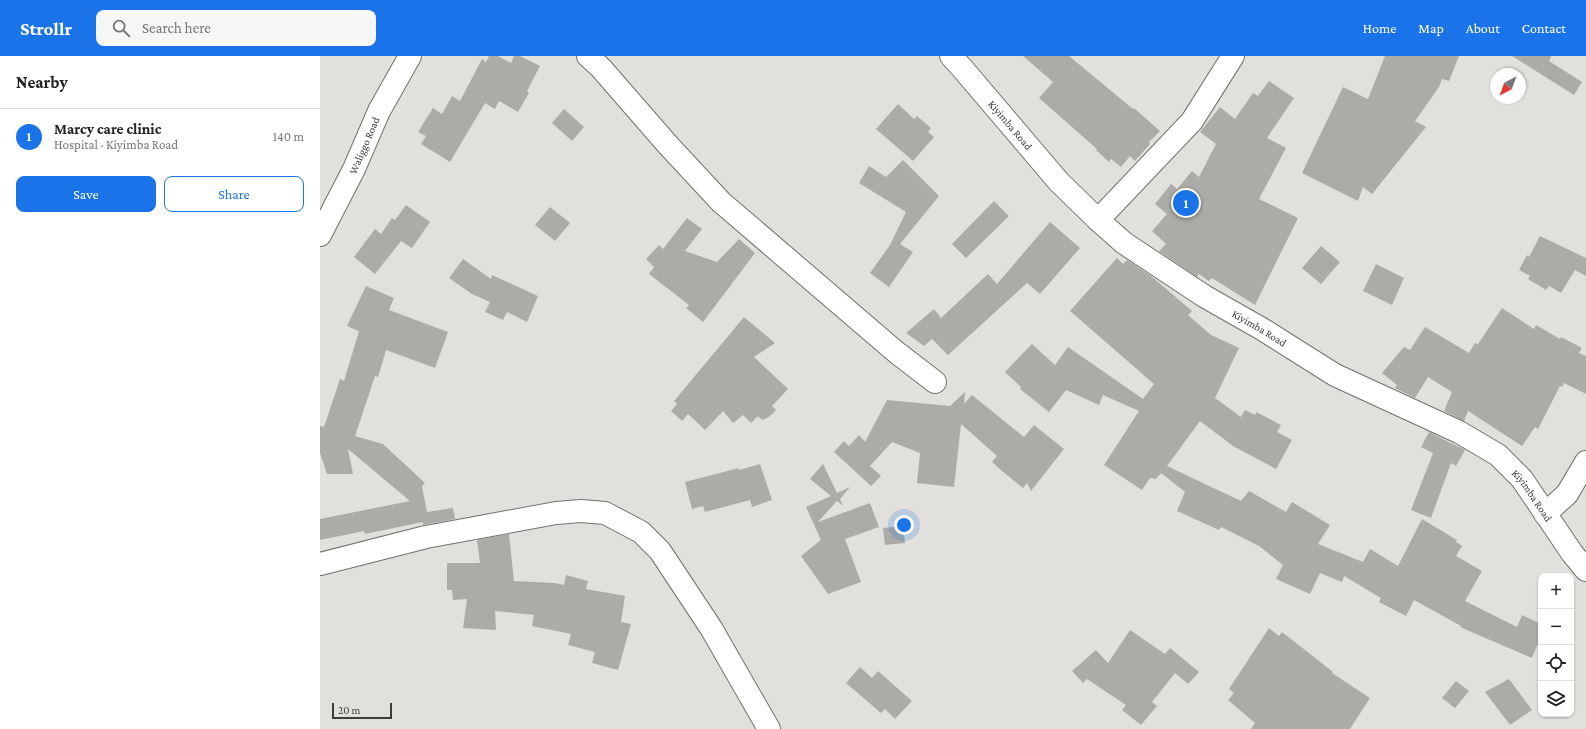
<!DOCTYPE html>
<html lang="en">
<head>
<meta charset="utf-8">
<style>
  :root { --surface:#fff; --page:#f6f6f6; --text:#222; --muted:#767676; --line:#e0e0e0; --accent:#1a73e8 }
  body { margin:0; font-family:"Crimson Pro",serif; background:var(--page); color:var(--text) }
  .controls { position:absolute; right:12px; bottom:12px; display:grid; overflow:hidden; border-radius:8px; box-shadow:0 1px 3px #0004 }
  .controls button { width:36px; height:36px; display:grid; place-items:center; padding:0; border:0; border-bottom:1px solid var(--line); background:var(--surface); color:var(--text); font:20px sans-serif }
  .compass { position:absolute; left:1170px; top:12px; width:36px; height:36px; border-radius:50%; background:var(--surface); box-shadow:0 1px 3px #0004; rotate:221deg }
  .scale { position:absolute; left:12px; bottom:10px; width:60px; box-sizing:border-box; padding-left:4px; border:2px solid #3c3c3a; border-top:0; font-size:11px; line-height:14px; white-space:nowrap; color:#3c3c3a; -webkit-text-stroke:3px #e1e0dc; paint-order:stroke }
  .you { position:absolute; left:584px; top:469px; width:14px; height:14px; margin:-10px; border:3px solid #fff; border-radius:50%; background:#1a73e8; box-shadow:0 0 0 6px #1a73e833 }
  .badge { display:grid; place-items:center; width:26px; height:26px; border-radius:50%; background:var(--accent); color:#fff; font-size:13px; font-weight:700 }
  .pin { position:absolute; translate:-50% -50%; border:2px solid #fff; box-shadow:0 1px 4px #0006 }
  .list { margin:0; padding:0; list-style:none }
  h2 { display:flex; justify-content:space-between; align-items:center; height:52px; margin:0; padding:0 16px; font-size:17px }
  h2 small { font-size:13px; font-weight:400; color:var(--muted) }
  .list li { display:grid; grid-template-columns:26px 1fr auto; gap:12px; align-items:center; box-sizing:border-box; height:56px; padding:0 16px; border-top:1px solid var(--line) }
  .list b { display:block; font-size:15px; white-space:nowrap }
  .list p { margin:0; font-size:13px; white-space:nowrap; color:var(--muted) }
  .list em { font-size:13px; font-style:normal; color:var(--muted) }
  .actions { display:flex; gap:8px; padding:12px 16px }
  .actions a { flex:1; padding:9px 0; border:1px solid var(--accent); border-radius:8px; text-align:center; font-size:14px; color:var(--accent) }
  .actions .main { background:var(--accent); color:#fff }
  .icon { flex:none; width:22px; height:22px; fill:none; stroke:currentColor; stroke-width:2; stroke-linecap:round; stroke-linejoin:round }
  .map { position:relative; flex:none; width:1266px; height:673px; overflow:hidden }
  header { display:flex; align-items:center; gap:24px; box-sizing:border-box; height:56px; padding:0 20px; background:var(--accent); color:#fff }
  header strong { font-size:19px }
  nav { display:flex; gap:22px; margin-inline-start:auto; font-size:14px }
  .search { width:280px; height:36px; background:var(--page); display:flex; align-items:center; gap:10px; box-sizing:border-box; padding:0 14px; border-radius:8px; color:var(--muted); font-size:15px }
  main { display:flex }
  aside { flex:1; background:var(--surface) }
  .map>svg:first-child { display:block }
</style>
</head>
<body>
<header>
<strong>Strollr</strong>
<div class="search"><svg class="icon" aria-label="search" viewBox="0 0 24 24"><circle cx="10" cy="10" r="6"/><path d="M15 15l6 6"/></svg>Search here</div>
<nav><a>Home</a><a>Map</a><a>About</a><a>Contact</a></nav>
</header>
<main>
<aside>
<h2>Nearby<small></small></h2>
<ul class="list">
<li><span class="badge">1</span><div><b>Marcy care clinic</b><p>Hospital · Kiyimba Road</p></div><em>140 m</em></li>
</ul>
<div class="actions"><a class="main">Save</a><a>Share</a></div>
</aside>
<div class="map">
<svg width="1266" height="673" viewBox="0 0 1266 673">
  <rect width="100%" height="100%" fill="#e1e0dc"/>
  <path fill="#acaba8" d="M169 0H178L191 7 194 0H200L220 10 207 35 209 37 198 56 179 45 175 53 165 47 130 106 101 88 106 80 98 76 113 52 122 58 132 40 140 45 162 3 166 6Z
    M703 0H749L813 53 814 52 840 75 829 86 830 88 815 105 810 100 801 111 791 103 789 106 776 94 777 93 719 42 733 26Z
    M1065 0H1139L1129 25 1122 23 1119 31 1095 65 1106 71 1052 138 1043 131 1038 145 982 117 1023 31 1048 43Z
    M1192 0H1231L1229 5 1262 26 1254 39Z
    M949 25 974 42 947 82 966 92 939 143 978 162 935 249 892 222 889 225 879 218 877 221 839 195 846 188 832 175 847 158 835 148 851 128 857 133 872 115 879 121 896 88 880 76 900 51 915 63 933 37 938 40Z
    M578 48 594 63 597 60 611 72 608 76 614 81 593 105 556 73Z
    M244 53 264 71 252 85 232 67Z
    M583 104 619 140 580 188 593 196 569 231 550 217 570 189 586 156 539 127 549 110 566 121Z
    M674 145 689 160 646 202 632 188Z
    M86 149 110 166 92 192 81 185 55 218 34 201 55 173 61 178 72 162 75 164Z
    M230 151 250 167 235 185 215 169Z
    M367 162 382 173 365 195 397 206 419 183 435 197 383 266 366 252 369 249 329 218 334 211 326 203 339 189 343 193Z
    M730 166 760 192 720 238 707 227 628 299 612 283 604 290 586 277 614 253 621 262 668 218 677 228Z
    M1220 180 1266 202V220L1255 214 1241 237 1229 230 1226 234 1208 223 1210 220 1199 214 1207 199 1209 201Z
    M1001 190 1020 206 1001 228 982 212Z
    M797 202 803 208 807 204 831 220 872 255 868 259 891 279 919 292 895 342 921 361 925 354 935 359 936 356 961 369 957 376 972 384 956 413 913 390 880 365 847 410 921 445 929 435 966 456 972 446 1010 469 998 488 1043 506 1050 493 1078 510 1102 463 1137 484 1136 486 1142 490 1136 500 1162 515 1145 545 1197 571 1202 559 1221 568V580L1212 602 1140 571 1141 570 1094 544 1086 560 1059 546 1061 542 1024 520 1022 526 1000 517 990 538 956 523 963 509 939 490 901 471 899 474 857 455 865 436 841 417 836 423 830 422 822 434 784 409 819 355 783 339 779 349 746 334 729 356 700 333 701 331 685 316 712 288 735 309 748 291 823 343 834 328 750 255Z
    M143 203 171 223 172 219 218 240 207 266 187 256 183 264 165 256 170 246 152 238 129 222Z
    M1056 208 1084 222 1072 249 1043 235Z
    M46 230 74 242 69 254 128 276 115 312 66 294 58 321 55 320 35 380 63 388 105 427 102 430 107 456 133 452 135 463 103 469V466L45 478 44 475 0 484V463L90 445 28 393 33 418H7L0 397V370L4 371 20 323 24 325 39 275 27 270Z
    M1182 252 1214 273 1216 269 1240 283 1241 281 1262 292 1259 297 1266 300V338L1244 327 1242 331 1240 330 1218 373 1215 371 1202 390 1148 355 1144 365 1124 355 1132 336 1108 321 1095 342 1075 332 1077 329 1062 317 1084 291 1090 294 1105 271 1149 297 1155 287 1158 288Z
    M424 261 455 287 434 301 468 333 452 350 456 354 449 361 442 364 438 360 431 367 423 359 413 367 403 355 385 374 368 358 362 365 351 355 357 348 354 345Z
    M645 336 644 348 652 339 704 381 714 369 744 393 711 435 707 427 703 432 682 415 672 406 677 400 641 368 634 431 597 427 600 397 572 386 550 410 561 420 551 430 514 396 524 385 529 390 539 379 545 386 567 344 630 350Z
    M1109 376 1145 394 1136 410 1131 407 1111 462 1091 454 1113 397 1101 391Z
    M440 408 452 444 432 451 430 444 385 456 383 450 372 453 365 426 419 412V414Z
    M503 408 517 437 530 431 520 443 523 450 517 445 498 466 550 447 559 471 525 483 541 526 508 538 481 500 501 484 486 451 511 440 490 423Z
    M583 470 585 487 565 489 563 472Z
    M189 478 194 525 235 527 244 529 246 519 268 525 266 533 305 540 301 566 311 568 298 614 272 607 275 596 248 589 251 578 212 570 214 559 175 555 176 574 143 572 147 543 133 544 132 534H127V507H160L157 484Z
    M949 572 959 580 962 576 1013 616 1012 617 1050 642 1030 673H931L935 667 908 644 914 637 909 633Z
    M810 574 845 598 850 592 879 616 868 628 855 617 832 646 837 650 821 669 802 654 806 649 767 623 763 627 752 615 776 594 788 607Z
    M540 611 552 622 558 615 592 645 575 663 565 653 561 657 526 627Z
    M1189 623 1212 654 1190 669 1165 636Z
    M1136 625 1149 635 1135 652 1122 642Z"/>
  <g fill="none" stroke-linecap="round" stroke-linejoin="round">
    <defs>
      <g id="minor">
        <path d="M268 0 281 12 348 89 401 146 576 296 615 326"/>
        <path id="s1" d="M631 0 642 12 739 126 778 164 804 187 884 240 942 273 1015 319 1139 376 1178 399 1202 423 1252 497 1266 514"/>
        <path d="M778 164 872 65 913 0"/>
        <path id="s2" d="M0 179 34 113 59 55 90 0"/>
        <path d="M1225 458 1247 438 1266 406"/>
        <path d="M0 508 106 481 236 457 261 455 285 457 321 476 340 495 391 572 449 673"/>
      </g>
    </defs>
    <use href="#minor" stroke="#71716e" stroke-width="24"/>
    <use href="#minor" stroke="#fff" stroke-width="22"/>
  </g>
  <g text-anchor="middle" stroke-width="4" stroke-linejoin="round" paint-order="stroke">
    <g font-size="11" fill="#3c3c3a" stroke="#e1e0dc">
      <text dy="4" stroke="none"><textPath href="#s1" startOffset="91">Kiyimba Road</textPath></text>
      <text dy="4" stroke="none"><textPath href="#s2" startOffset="100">Waliggo Road</textPath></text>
      <text dy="4" stroke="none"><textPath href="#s1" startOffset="415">Kiyimba Road</textPath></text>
      <text dy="4" stroke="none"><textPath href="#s1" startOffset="739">Kiyimba Road</textPath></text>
    </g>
  </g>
</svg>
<div class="controls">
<button>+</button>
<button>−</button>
<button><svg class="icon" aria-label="locate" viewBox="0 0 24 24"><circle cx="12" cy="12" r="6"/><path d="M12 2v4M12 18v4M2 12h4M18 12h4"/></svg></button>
<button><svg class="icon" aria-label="layers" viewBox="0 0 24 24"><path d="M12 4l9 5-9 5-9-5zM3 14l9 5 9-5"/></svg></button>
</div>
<svg class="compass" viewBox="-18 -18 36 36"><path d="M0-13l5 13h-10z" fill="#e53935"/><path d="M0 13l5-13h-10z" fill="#767676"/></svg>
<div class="scale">20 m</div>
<div class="you"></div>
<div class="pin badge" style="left:866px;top:147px">1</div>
</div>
</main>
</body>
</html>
